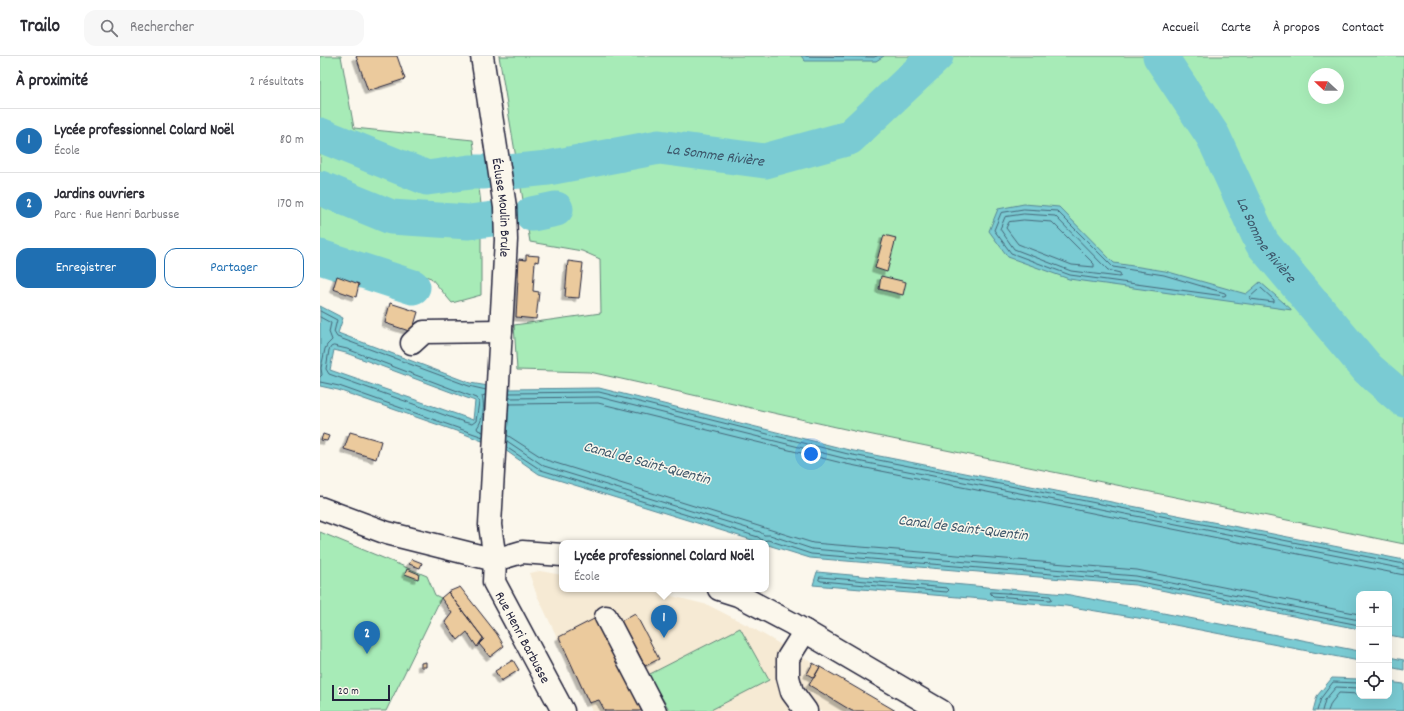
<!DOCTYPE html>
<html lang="fr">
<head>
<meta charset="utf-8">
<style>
  :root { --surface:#fff; --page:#f7f7f7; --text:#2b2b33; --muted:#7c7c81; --line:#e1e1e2; --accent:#1f6fb2 }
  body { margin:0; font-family:Dekko,sans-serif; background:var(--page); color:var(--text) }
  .controls { position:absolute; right:12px; bottom:12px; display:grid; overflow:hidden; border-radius:8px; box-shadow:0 4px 16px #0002 }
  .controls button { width:36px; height:36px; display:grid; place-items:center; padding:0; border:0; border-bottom:1px solid var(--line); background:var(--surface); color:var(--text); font:20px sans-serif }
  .compass { position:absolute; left:988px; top:12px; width:36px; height:36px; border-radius:50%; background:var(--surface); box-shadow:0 4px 16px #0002; rotate:292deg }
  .scale { position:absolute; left:12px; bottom:10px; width:58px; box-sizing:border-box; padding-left:4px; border:2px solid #22223b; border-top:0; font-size:11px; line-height:14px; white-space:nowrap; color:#22223b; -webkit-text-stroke:3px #fbf7ec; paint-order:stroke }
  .you { position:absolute; left:491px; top:398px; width:14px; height:14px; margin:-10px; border:3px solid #fff; border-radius:50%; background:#1a73e8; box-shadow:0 0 0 6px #1a73e833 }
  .badge { display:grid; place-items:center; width:26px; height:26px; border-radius:50%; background:var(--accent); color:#fff; font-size:13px; font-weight:700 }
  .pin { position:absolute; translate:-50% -33px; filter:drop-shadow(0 1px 2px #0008) }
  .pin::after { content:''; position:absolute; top:21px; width:14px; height:12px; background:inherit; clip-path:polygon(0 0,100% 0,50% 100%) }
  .popup { position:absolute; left:239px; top:484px; width:210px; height:52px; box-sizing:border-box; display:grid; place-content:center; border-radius:8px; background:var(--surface); filter:drop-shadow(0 1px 3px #0005); font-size:13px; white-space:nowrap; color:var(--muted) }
  .popup b { font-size:15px; color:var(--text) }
  .popup::after { content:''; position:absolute; left:50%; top:100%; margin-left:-8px; border:8px solid transparent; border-top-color:var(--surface) }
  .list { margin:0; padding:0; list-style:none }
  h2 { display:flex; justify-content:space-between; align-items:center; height:52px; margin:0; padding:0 16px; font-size:17px }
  h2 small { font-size:13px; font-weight:400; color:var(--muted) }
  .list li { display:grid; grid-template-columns:26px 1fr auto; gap:12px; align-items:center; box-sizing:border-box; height:64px; padding:0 16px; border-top:1px solid var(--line) }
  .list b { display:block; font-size:15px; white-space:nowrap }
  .list p { margin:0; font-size:13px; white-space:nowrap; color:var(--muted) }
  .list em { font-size:13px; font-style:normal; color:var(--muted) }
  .actions { display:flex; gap:8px; padding:12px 16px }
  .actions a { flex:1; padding:9px 0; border:1px solid var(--accent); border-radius:12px; text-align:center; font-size:14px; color:var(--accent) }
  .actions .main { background:var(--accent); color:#fff }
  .icon { flex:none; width:22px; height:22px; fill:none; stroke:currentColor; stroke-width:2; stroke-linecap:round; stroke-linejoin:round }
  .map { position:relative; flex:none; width:1084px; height:655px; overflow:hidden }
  header { display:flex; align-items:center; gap:24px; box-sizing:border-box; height:56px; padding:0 20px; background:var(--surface); border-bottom:1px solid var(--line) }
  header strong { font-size:19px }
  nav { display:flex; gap:22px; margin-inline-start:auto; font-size:14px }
  .search { width:280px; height:36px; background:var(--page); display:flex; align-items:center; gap:10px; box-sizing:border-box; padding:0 14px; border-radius:12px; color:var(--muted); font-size:15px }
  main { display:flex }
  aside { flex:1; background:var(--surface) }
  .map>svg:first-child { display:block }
</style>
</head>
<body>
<header>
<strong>Trailo</strong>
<div class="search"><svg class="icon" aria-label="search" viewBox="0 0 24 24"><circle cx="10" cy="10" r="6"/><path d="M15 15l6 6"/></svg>Rechercher</div>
<nav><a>Accueil</a><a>Carte</a><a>À propos</a><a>Contact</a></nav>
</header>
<main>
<aside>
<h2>À proximité<small>2 résultats</small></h2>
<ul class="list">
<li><span class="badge">1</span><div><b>Lycée professionnel Colard Noël</b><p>École</p></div><em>80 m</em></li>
<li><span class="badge">2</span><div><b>Jardins ouvriers</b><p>Parc · Rue Henri Barbusse</p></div><em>170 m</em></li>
</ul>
<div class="actions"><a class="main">Enregistrer</a><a>Partager</a></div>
</aside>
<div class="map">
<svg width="1084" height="655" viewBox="0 0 1084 655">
  <defs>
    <filter id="shadow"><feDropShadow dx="-3.5" dy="3.5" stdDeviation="0" flood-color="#0004"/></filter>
  </defs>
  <rect width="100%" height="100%" fill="#fbf7ec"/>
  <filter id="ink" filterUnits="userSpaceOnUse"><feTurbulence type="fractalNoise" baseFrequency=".025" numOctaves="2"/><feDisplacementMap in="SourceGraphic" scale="8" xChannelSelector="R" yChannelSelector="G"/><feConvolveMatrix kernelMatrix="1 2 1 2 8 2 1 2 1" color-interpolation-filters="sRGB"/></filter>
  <g filter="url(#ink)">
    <path fill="#f6ead4" d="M220 515 242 519V533H324L388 549 429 570 575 655H272L216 537 209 517Z"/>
    <path fill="#a7ebb7" stroke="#648679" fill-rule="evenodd" d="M0 0H21L34 72 153 84 161 148V239L132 247 111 222 0 184Z
      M179 0H1084V488L543 377 270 316 197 314 194 269 281 257 280 203 262 195 210 186ZM994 18H1018V42H994Z
      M0 476 107 520 115 539 121 542 66 655H0Z
      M420 572 449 624 389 655H350L328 619Z"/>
    <path fill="#7acbd3" stroke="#578796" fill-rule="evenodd" d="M481 0H564L556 5H485Z
      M704 148 739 151 794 207 845 215 926 238 940 226 972 254 749 223 688 201 669 175 678 153Z
      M0 250 23 262 18 277 150 327 187 333 279 332 529 394 1084 504V582L1069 579V538H1039V573L815 529 490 502 219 418 185 394 142 377 18 334 0 330ZM14 294 26 297 155 345 153 364 10 314Z
      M497 516 745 538 1039 595V605L824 563 746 550 493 529Z
      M1069 601 1084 604V614L1069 611Z
      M1012 622 1039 623V640H1069V626L1084 628V655H993L997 640Z"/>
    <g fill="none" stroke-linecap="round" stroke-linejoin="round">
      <path stroke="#456678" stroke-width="1" d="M486 0 554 1 557 0
        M704 153 737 155 793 211 844 219 905 237 906 239 904 240 750 219 691 197 674 174 681 157Z
        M704 158 735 160 788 214 800 217 801 220 799 221 751 215 694 193 680 173 685 161Z
        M704 164 732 166 774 208V211L752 209 698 188 686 172 689 166Z
        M941 232 954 244V246L930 243V241L939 233Z
        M0 255 17 264 14 276 17 281 149 330 166 334
        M0 261 11 267 9 276 12 284 7 289 5 293 1 312 2 319 0 321
        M14 290 27 293 156 342 159 346 156 365 152 368 144 366 9 318 6 313 9 294 11 291Z
        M0 326 19 330 163 381
        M189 337 279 336 528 398 1084 508
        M189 342 279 341 527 403 1084 513
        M189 348 278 347 526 408 1084 519
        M163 376 158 374 157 372C163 364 165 350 162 340L165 339
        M187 379 226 404 493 487 817 514 1039 558
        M187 385 224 410 440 476 444 479H450L492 493 816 520 1039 564
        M186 391 221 414 438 481 443 485 448 484 491 498 816 525 1039 569
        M500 521 627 532 629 534 627 536 614 535 501 525 499 524Z
        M671 536 730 540 732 543 730 544 673 540 671 538Z
        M997 655 1001 642 1013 626 1039 627
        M1002 655 1005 644 1016 631 1039 632
        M1008 655 1011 647 1019 637 1039 638"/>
      <g stroke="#7acbd3" stroke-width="35">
        <path id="s1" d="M840 0 893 80 942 187 1048 313 1084 344"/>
        <path d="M0 79 107 122 150 116H164"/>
        <path id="s2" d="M189 116 228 112 339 91 445 105 529 82 616 0"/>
        <path d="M0 132 71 161 149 166 173 163"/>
        <path d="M212 158 236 153"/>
        <path d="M0 201 93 231"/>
      </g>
    </g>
    <path fill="#ebca9d" stroke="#22223b" filter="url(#shadow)" d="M36 0H77L85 23 48 35Z
      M564 179 576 182 567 216 555 212Z
      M206 199 219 200 218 206 215 205 213 235 219 236 216 263 196 261 199 203 206 204Z
      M248 205 263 207 259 242 245 241Z
      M17 220 39 228 36 241 13 233Z
      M561 220 586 226 583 239 559 233Z
      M70 247 98 256 92 276 65 267Z
      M30 376 61 385 56 403 24 393Z
      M3 378 9 380 7 385 1 384Z
      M92 503 102 507 100 512 89 508Z
      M87 513 99 518 98 523 85 518Z
      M140 531 177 578 184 590 170 601 159 588 164 583 128 536Z
      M128 536 163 582 157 591 147 576 138 584 125 566 132 557 121 542Z
      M315 557 339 603 325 610 301 565Z
      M274 563 323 652 321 653 322 655H285L279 644 269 647 239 581Z
      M193 604 199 614 181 625 175 615Z
      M106 606V611H101V607Z
      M493 607 500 611 494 622 487 618Z
      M500 611 521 623 576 655H532L489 629Z"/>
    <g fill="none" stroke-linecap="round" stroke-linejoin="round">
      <defs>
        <g id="minor">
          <path id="s3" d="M162 0 185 151 186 184 170 469 175 504 174 526 243 655"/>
          <path d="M92 287 104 276 181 275"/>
          <path d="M0 452 67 477 175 504"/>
          <path d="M175 504 202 496 242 499"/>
          <path d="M399 533 418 539 471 567 621 655"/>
          <path d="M286 561 335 655"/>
          <path d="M485 575 468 602V621L472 636 486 655"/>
        </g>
      </defs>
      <use href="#minor" stroke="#22223b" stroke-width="25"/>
      <use href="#minor" stroke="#fbf7ec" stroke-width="22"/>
    </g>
  </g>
  <g text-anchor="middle" stroke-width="3" stroke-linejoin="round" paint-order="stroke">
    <g font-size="14" fill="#22223b" stroke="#fbf7ec">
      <text dy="5" stroke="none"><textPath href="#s3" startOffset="153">Écluse Moulin Brule</textPath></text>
      <text dy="5" stroke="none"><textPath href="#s3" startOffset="591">Rue Henri Barbusse</textPath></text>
    </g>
    <g font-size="15" font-style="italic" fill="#3c5569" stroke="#fbf7ec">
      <text dy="5" stroke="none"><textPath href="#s2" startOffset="209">La Somme Rivière</textPath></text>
      <text dy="5" stroke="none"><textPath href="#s1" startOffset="213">La Somme Rivière</textPath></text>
      <text transform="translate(327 406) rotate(15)" y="5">Canal de Saint-Quentin</text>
      <text transform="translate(643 471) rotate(7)" y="5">Canal de Saint-Quentin</text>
    </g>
  </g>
</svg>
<div class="controls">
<button>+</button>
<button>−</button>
<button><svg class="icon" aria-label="locate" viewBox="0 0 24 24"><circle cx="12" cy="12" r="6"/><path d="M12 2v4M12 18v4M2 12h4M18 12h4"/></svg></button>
</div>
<svg class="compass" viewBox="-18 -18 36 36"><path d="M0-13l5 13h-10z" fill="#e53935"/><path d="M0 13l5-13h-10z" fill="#7c7c81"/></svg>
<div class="scale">20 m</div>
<div class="you"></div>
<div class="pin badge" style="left:344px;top:582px">1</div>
<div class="popup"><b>Lycée professionnel Colard Noël</b>École</div>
<div class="pin badge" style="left:47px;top:598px">2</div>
</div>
</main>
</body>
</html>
